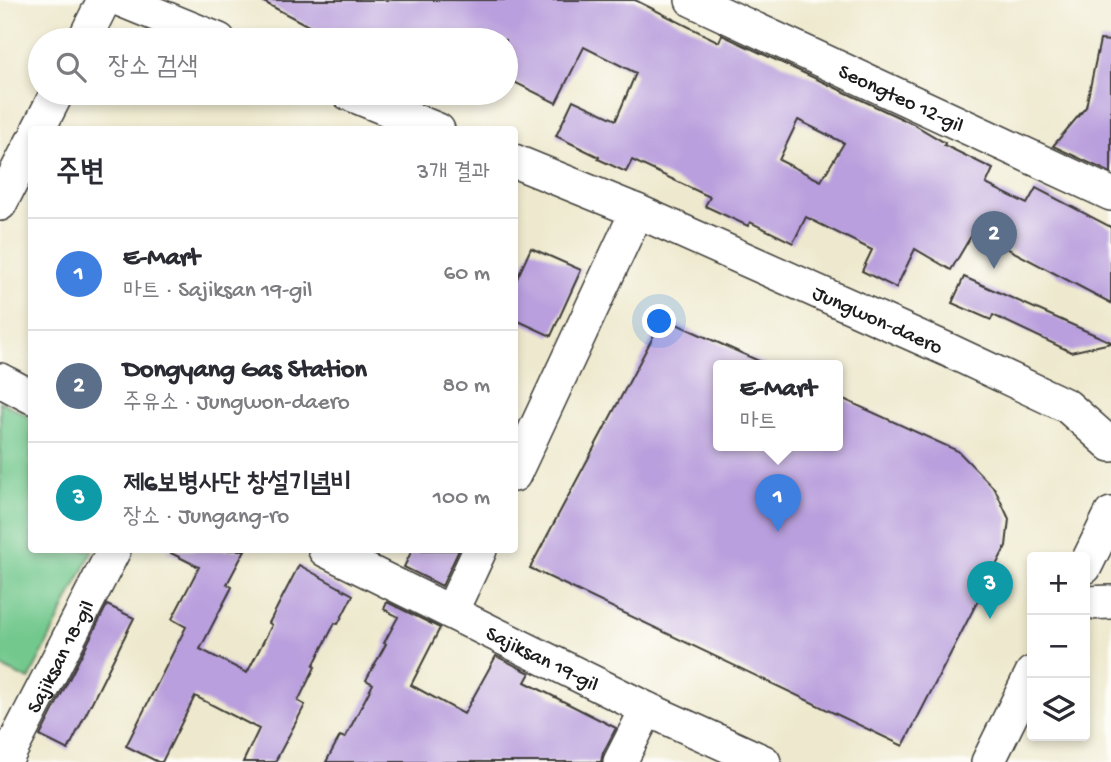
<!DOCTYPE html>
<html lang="ko">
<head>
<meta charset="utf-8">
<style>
  :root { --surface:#fff; --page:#f7f7f7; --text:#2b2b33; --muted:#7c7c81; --line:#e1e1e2; --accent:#0f766e }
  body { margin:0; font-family:"Gochi Hand","Poor Story",sans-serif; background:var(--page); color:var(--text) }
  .controls { position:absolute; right:21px; bottom:21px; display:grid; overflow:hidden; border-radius:7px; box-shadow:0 4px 10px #0003 }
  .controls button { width:63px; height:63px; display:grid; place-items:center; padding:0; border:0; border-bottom:2px solid var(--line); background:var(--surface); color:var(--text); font:35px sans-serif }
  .you { position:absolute; left:660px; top:322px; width:24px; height:24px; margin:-18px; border:5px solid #fff; border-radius:50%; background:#1a73e8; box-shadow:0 0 0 10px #1a73e833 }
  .badge { display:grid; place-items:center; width:46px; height:46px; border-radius:50%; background:var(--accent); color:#fff; font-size:23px; font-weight:700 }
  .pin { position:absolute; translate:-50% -58px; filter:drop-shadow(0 2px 4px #0008) }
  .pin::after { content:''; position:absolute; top:37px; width:24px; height:21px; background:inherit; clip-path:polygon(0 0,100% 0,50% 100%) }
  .popup { position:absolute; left:713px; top:360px; width:130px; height:91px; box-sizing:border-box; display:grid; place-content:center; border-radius:7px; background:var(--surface); filter:drop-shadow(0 2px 5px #0005); font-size:23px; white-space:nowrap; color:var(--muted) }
  .popup b { font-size:26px; color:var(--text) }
  .popup::after { content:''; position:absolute; left:50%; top:100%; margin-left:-14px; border:14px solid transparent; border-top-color:var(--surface) }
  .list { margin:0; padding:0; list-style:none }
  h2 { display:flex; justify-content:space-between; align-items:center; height:91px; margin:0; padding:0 28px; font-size:30px }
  h2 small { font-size:23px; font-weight:400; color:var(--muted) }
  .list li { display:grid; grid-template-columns:46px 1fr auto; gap:21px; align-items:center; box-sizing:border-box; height:112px; padding:0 28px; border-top:2px solid var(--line) }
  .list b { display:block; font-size:26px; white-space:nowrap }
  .list p { margin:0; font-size:23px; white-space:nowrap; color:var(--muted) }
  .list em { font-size:23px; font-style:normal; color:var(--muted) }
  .icon { flex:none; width:38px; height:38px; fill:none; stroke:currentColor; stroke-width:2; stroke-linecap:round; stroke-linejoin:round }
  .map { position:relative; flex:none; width:1111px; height:762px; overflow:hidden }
  .search { position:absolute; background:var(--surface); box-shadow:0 4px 10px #0003; left:28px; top:28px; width:490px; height:77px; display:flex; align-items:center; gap:18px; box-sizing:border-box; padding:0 24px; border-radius:38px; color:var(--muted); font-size:26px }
  .panel { position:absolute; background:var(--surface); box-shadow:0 4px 10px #0003; left:28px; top:126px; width:490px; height:427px; border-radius:7px }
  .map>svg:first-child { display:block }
</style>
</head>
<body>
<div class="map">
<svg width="1111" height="762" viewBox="0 0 1111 762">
  <rect width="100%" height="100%" fill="#fdfcf7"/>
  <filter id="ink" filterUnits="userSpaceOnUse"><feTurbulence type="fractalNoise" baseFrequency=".0143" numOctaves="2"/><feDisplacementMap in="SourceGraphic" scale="14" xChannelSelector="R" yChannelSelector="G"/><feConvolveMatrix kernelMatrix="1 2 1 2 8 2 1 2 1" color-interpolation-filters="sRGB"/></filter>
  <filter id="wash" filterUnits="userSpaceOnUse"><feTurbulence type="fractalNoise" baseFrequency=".00686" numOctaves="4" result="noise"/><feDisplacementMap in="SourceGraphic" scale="28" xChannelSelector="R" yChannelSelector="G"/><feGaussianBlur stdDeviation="1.57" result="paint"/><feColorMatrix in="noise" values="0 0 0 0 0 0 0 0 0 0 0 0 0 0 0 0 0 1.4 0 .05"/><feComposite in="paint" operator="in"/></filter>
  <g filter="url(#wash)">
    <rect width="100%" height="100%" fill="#eee9ce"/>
    <path fill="#72c88d" stroke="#477254" stroke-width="2" d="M0 401 31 418 32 550H93L29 680 0 666Z"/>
    <g id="blocks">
      <path fill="#b99fdd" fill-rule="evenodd" d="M260 0H635L719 42 722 35 913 124 945 143 944 145 993 169 986 184 1027 204 1036 188 1111 227V303L974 231 951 270 915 249 896 288 862 271 872 250 806 217 793 243 750 222 748 226 705 206 710 197 632 160 626 172 598 159 599 157 556 136 573 100 616 120 636 73 584 47 556 103 506 78V40H339L318 28 316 30ZM798 120 844 143 821 181 779 160Z
        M1100 40 1111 41V173L1053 146 1086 107Z
        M531 248 581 270 551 336 514 319V285Z
        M964 277 1111 342V343L1071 352 993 315 991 320 952 303Z
        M663 318 770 366H718V446H837V396L958 451 995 489 1009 519 1006 546 903 746 530 568Z
        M165 550H245L227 584 232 587 200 649 247 673 272 625 269 623 299 565 353 595 338 624 335 623 313 666 315 667 298 701 305 705 275 762H243L259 729 195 696 162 762H158L126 746 186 627 172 619 199 567Z
        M412 550H459L442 586 404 567Z
        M387 602 440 628 411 685 464 714 496 656 530 673 525 682 616 728 603 753 601 762H326L340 736 345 738 373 684 366 680 386 644 384 643 398 617 384 609Z
        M107 605 134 618 68 750 40 736Z"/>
    </g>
  </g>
  <g filter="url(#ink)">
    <use href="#blocks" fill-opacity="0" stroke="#3c3b37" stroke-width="2"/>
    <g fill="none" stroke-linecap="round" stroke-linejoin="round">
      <defs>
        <g id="minor">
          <path d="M121 0 219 40"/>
          <path id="s1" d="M692 0 1111 194"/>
          <path d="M84 40 104 0"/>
          <path d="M348 93 438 130"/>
          <path d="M38 130 57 93"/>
          <path id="s2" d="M514 161 637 211 946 349 1067 406 1111 445"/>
          <path d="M0 204 32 142"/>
          <path d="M0 380 32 397"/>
          <path d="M514 475 637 211"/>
          <path id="s3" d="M325 550 647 709 764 762"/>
          <path d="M1085 567 1111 514"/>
          <path d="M1085 603 1111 602"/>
          <path d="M451 612 480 550"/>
          <path id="s4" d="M5 762 114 550"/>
          <path d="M620 762 647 709"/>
          <path d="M988 762 1032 673"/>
        </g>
      </defs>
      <use href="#minor" stroke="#3c3b37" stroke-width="36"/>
      <use href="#minor" stroke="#fff" stroke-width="33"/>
    </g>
  </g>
  <g text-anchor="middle" stroke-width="6" stroke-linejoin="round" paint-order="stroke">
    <g font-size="21" fill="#1c1c1c" stroke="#fdfcf7">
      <text dy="7" stroke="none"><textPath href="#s1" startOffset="231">Seongteo 12-gil</textPath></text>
      <text dy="7" stroke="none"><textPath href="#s2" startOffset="397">Jungwon-daero</textPath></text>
      <text dy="7" stroke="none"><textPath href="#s4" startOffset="119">Sajiksan 18-gil</textPath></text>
      <text dy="7" stroke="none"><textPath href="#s3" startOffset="243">Sajiksan 19-gil</textPath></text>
    </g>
  </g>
</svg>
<div class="controls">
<button>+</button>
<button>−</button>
<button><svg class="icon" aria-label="layers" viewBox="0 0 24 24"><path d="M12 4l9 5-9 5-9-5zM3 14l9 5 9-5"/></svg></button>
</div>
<div class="you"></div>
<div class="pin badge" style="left:778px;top:532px;background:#3f7fe0">1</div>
<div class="popup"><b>E-Mart</b>마트</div>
<div class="pin badge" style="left:994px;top:269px;background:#5c6f8a">2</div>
<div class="pin badge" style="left:990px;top:619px;background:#0f9aa8">3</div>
<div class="search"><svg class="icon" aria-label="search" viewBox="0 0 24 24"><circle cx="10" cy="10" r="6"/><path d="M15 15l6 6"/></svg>장소 검색</div>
<section class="panel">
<h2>주변<small>3개 결과</small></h2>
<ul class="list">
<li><span class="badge" style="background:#3f7fe0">1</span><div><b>E-Mart</b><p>마트 · Sajiksan 19-gil</p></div><em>60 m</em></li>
<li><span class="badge" style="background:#5c6f8a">2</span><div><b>Dongyang Gas Station</b><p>주유소 · Jungwon-daero</p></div><em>80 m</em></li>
<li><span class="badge" style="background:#0f9aa8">3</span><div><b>제6보병사단 창설기념비</b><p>장소 · Jungang-ro</p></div><em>100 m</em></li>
</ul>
</section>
</div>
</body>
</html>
